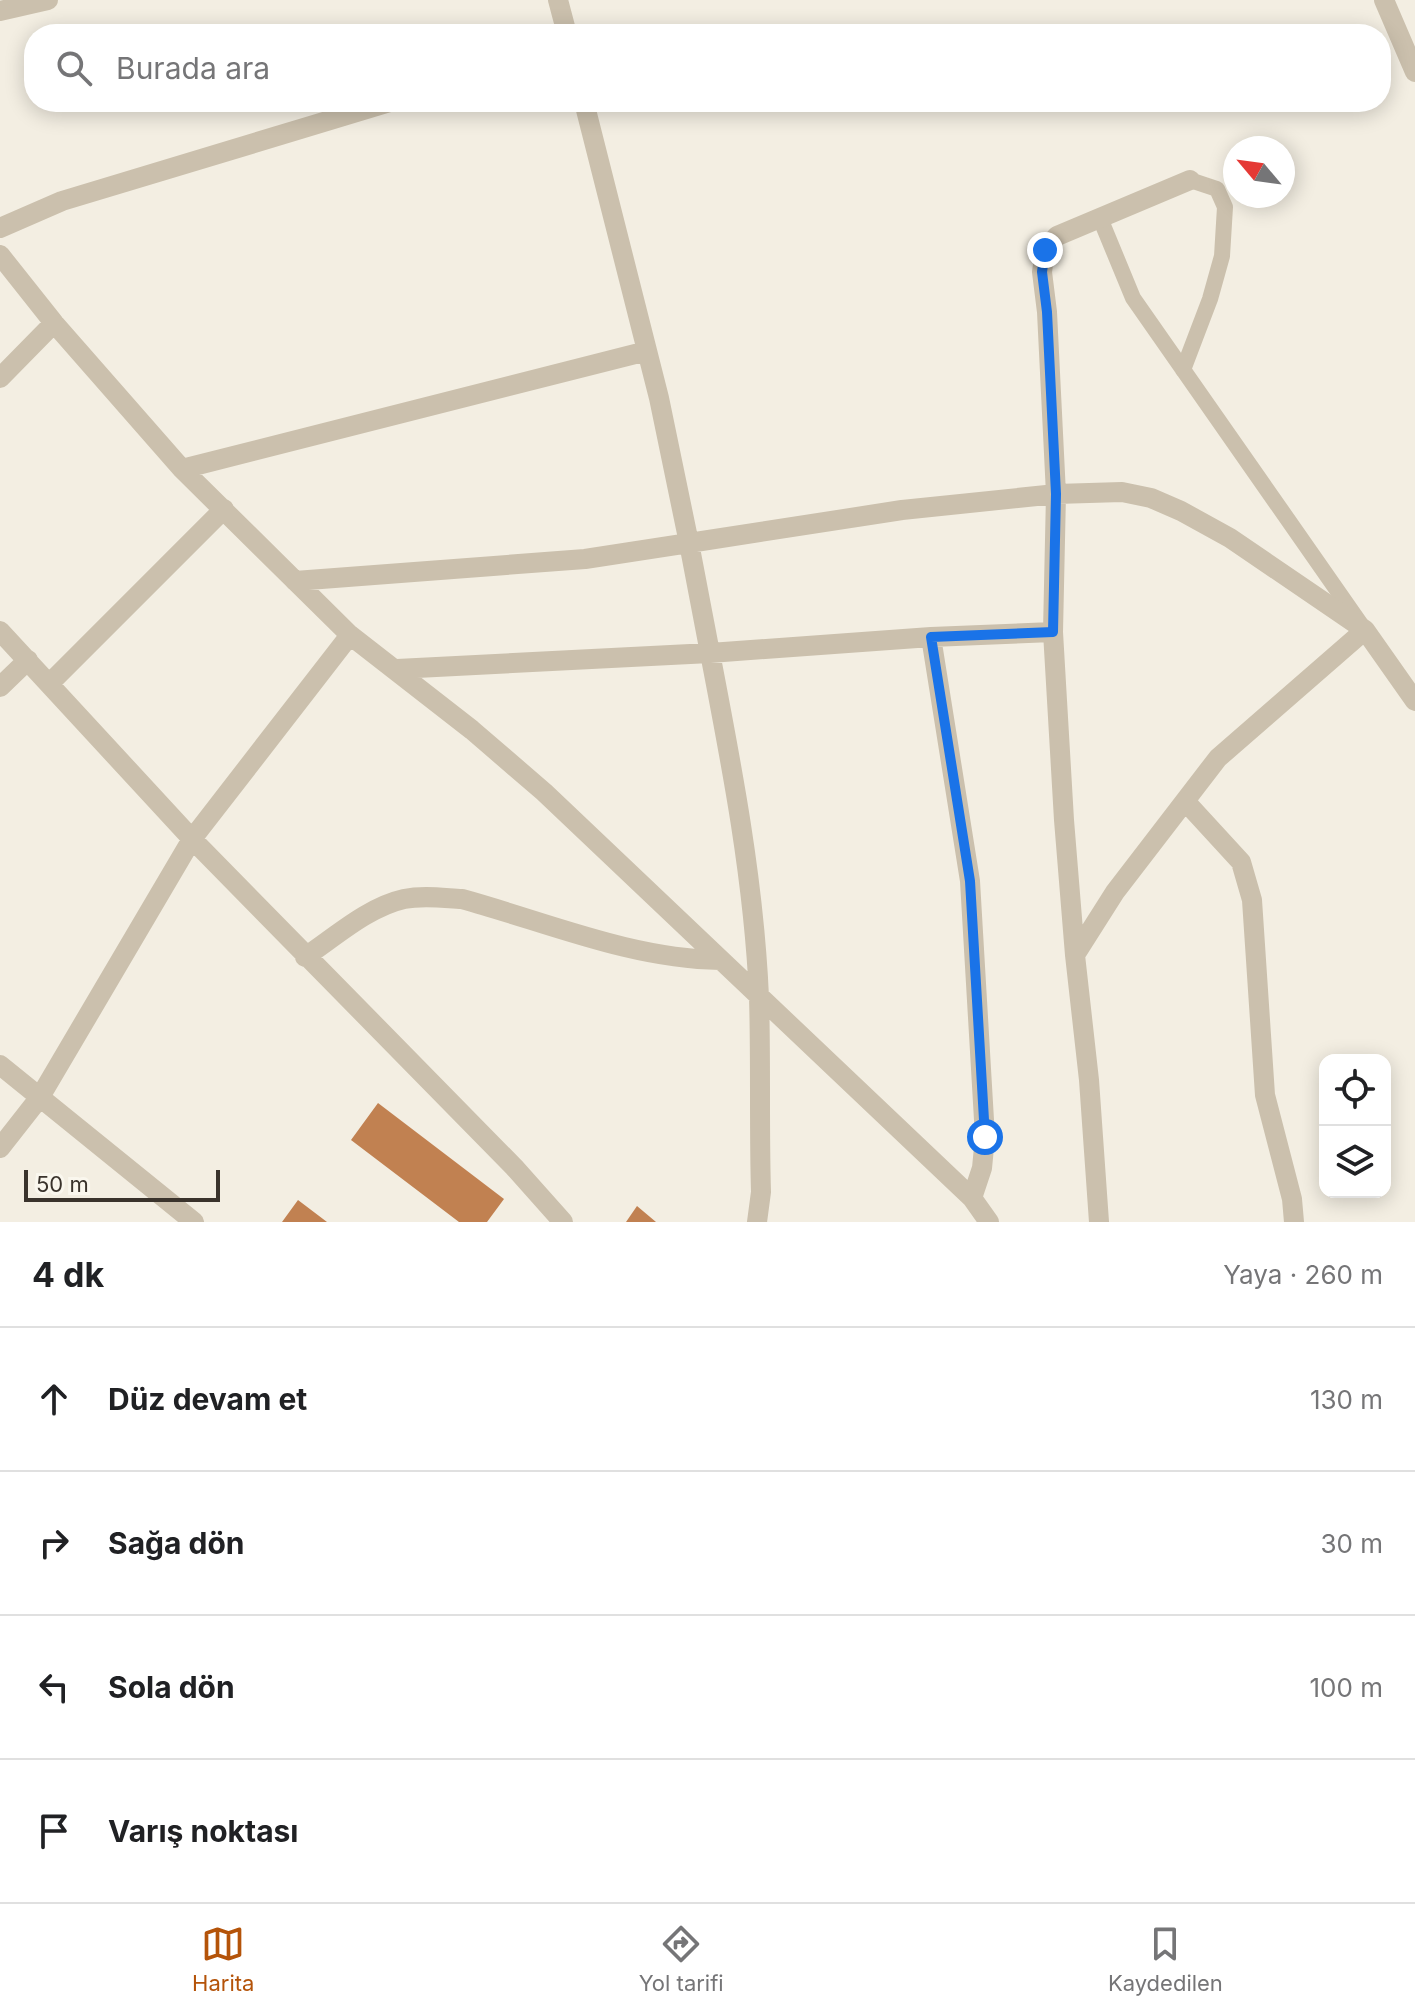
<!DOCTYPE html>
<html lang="tr">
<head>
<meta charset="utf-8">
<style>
  :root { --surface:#fff; --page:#f6f6f6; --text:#202124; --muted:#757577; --line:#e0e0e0; --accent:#b45309 }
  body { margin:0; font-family:Inter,sans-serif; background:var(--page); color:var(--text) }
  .controls { position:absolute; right:24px; bottom:24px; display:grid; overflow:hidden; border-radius:16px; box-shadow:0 4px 20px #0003 }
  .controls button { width:72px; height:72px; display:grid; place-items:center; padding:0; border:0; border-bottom:2px solid var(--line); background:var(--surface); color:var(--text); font:40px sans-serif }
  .compass { position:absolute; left:1223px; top:136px; width:72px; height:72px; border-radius:50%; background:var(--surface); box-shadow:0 4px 20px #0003; rotate:299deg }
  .scale { position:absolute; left:24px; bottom:20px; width:196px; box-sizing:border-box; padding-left:8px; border:4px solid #3a332c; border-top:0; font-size:22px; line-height:28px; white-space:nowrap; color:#3a332c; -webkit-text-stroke:6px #faf7ee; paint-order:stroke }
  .stop { position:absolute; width:24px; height:24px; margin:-18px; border:6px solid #1a73e8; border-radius:50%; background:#fff }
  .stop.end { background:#1a73e8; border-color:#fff; box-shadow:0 2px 8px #0008 }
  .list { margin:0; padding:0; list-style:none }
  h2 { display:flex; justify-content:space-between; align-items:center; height:104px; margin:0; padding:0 32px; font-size:34px }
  h2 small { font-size:26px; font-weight:400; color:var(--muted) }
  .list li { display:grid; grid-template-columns:52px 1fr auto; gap:24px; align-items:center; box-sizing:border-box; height:144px; padding:0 32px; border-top:2px solid var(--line) }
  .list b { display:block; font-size:30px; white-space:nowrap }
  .list em { font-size:26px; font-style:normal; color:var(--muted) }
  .icon { flex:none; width:44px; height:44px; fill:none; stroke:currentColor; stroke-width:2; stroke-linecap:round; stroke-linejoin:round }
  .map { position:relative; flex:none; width:1415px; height:1222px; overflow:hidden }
  .search { position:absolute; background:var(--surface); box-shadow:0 4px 20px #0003; left:24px; right:24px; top:24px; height:88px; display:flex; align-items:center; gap:20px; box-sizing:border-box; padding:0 28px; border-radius:32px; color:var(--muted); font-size:30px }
  .sheet { height:680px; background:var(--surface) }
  nav { display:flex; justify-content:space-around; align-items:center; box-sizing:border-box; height:112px; border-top:2px solid var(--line); background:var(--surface); font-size:22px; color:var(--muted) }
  nav a { display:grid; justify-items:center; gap:4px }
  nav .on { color:var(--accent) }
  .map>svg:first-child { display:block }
</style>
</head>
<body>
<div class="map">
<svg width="1415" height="1222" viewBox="0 0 1415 1222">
  <rect width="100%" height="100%" fill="#f3eee2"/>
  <path fill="#c18151" d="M378 1103 504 1199 487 1222H459L351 1140Z
    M298 1200 327 1222H282Z
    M637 1206 656 1222H626Z"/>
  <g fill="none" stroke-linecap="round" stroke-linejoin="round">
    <path stroke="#cbc0ad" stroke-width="16" d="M1100 218 1133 298 1360 623
      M1183 370 1210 299 1222 256 1225 207 1217 189 1190 180"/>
    <path stroke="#cbc0ad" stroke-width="20" d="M558 0 567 34
      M1384 0 1415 72
      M0 11 48 0
      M0 228 62 201 390 102
      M0 255 54 323
      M0 378 54 323 182 469 350 635 472 730 544 792 972 1198 989 1222
      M182 469 647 351
      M295 581 585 559 689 543 659 398 584 102
      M0 631 192 839 514 1167 563 1222
      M931 637 970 881 985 1137 982 1168 972 1198
      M397 669 710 653 689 543 902 510 1056 494 1122 492 1151 498 1181 511 1230 538 1365 630 1415 701
      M50 683 224 509
      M0 687 28 660
      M1185 801 1241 862 1252 900 1265 1095 1292 1199 1294 1222
      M1075 955 1115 892 1218 758 1365 630
      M305 957C335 937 368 907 404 899 423 895 443 898 462 899 546 922 632 959 720 960
      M0 1065 194 1222
      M0 1148 40 1097 192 839 350 635
      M757 1222 761 1192C759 1127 761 1062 759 997 754 881 732 767 710 653L931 637 1053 632
      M1099 1222 1089 1080 1075 955 1064 820 1053 632 1056 494 1047 312 1042 272 1045 250 1057 236 1190 180"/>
  </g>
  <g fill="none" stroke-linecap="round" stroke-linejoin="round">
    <path stroke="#1a73e8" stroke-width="10" d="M985 1137 970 881 931 637 1053 632 1056 494 1047 312 1042 272 1045 250"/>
  </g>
</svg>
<div class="controls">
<button><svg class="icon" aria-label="locate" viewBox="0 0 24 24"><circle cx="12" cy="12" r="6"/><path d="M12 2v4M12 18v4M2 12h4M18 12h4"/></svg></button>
<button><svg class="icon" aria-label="layers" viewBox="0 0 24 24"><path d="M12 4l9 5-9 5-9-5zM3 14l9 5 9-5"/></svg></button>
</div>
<svg class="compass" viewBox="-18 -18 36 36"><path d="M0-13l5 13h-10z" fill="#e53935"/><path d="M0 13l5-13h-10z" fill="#757577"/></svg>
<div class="scale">50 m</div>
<div class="stop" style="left:985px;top:1137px"></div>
<div class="stop end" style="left:1045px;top:250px"></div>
<div class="search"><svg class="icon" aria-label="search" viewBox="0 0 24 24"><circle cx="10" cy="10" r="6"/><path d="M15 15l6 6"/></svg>Burada ara</div>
</div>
<section class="sheet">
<h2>4 dk<small>Yaya · 260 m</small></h2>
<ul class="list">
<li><svg class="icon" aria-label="ahead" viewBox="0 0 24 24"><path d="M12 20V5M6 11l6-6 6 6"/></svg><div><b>Düz devam et</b></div><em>130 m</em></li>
<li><svg class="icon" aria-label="right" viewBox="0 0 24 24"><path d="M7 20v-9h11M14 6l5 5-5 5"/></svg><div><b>Sağa dön</b></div><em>30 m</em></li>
<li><svg class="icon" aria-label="left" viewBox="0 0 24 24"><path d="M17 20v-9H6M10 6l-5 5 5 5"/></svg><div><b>Sola dön</b></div><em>100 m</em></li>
<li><svg class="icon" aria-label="arrive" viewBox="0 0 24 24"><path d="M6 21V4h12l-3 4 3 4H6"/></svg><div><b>Varış noktası</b></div></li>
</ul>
</section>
<nav>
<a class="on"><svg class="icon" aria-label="map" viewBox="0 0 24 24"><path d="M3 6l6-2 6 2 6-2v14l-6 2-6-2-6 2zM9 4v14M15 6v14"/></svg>Harita</a>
<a><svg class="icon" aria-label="directions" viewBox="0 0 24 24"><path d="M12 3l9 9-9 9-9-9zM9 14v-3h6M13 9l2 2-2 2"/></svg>Yol tarifi</a>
<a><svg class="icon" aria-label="saved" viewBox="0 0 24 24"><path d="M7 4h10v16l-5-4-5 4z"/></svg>Kaydedilen</a>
</nav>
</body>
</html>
